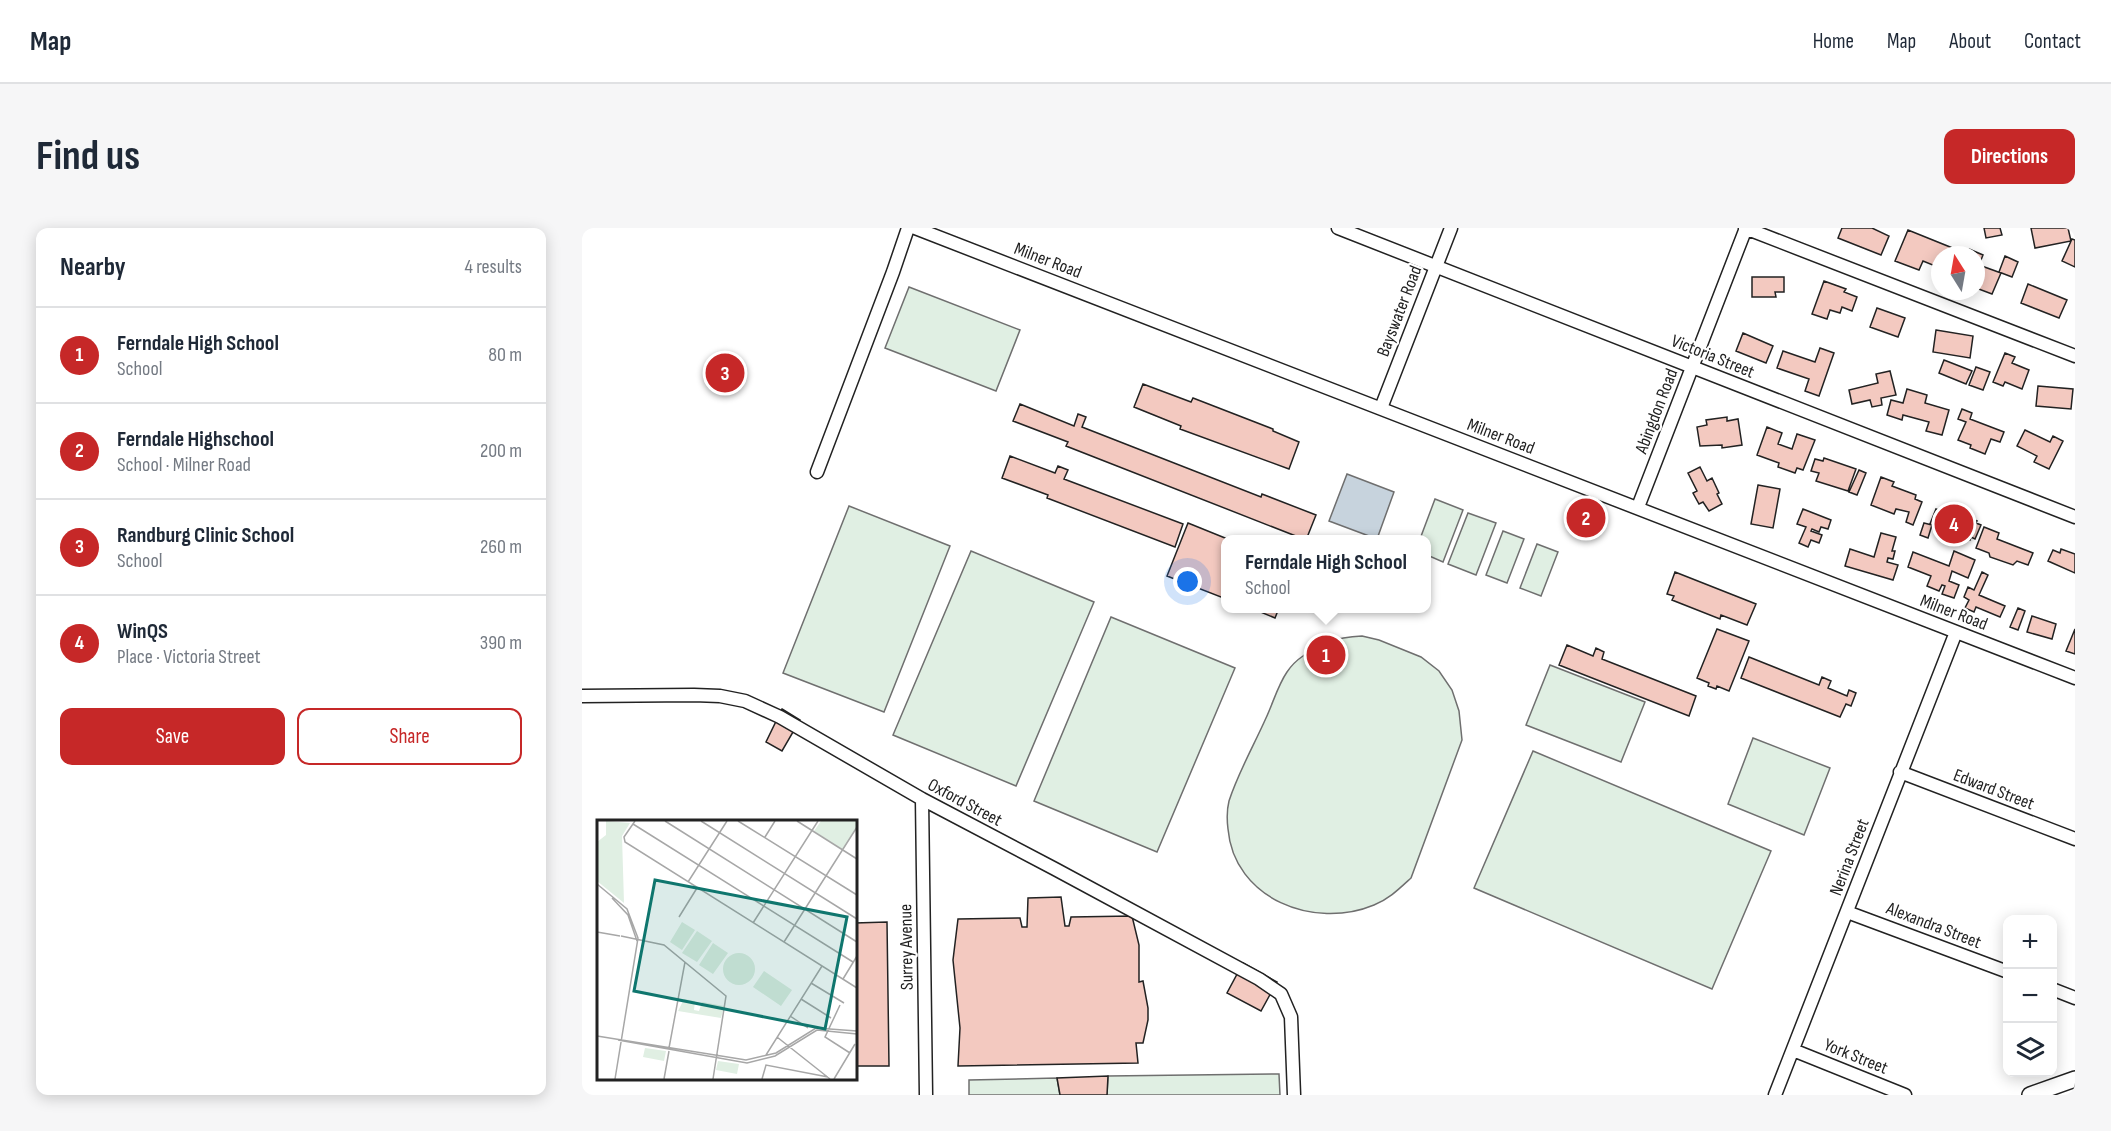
<!DOCTYPE html>
<html lang="en">
<head>
<meta charset="utf-8">
<style>
  :root { --surface:#fff; --page:#f6f6f7; --text:#1f2937; --muted:#747a83; --line:#e0e1e3; --accent:#c62828 }
  body { margin:0; font-family:"Sofia Sans Condensed",sans-serif; background:var(--page); color:var(--text) }
  .controls { position:absolute; right:18px; bottom:18px; display:grid; overflow:hidden; border-radius:12px; box-shadow:0 3px 15px #0003 }
  .controls button { width:54px; height:54px; display:grid; place-items:center; padding:0; border:0; border-bottom:2px solid var(--line); background:var(--surface); color:var(--text); font:30px sans-serif }
  .compass { position:absolute; left:1349px; top:18px; width:54px; height:54px; border-radius:50%; background:var(--surface); box-shadow:0 3px 15px #0003; rotate:349deg }
  .you { position:absolute; left:606px; top:354px; width:21px; height:21px; margin:-15px; border:4px solid #fff; border-radius:50%; background:#1a73e8; box-shadow:0 0 0 9px #1a73e833 }
  .badge { display:grid; place-items:center; width:39px; height:39px; border-radius:50%; background:var(--accent); color:#fff; font-size:20px; font-weight:700 }
  .pin { position:absolute; translate:-50% -50%; border:3px solid #fff; box-shadow:0 2px 6px #0006 }
  .popup { position:absolute; left:639px; top:307px; width:210px; height:78px; box-sizing:border-box; display:grid; place-content:center; border-radius:12px; background:var(--surface); filter:drop-shadow(0 2px 4px #0005); font-size:20px; white-space:nowrap; color:var(--muted) }
  .popup b { font-size:22px; color:var(--text) }
  .popup::after { content:''; position:absolute; left:50%; top:100%; margin-left:-12px; border:12px solid transparent; border-top-color:var(--surface) }
  .list { margin:0; padding:0; list-style:none }
  h2 { display:flex; justify-content:space-between; align-items:center; height:78px; margin:0; padding:0 24px; font-size:26px }
  h2 small { font-size:20px; font-weight:400; color:var(--muted) }
  .list li { display:grid; grid-template-columns:39px 1fr auto; gap:18px; align-items:center; box-sizing:border-box; height:96px; padding:0 24px; border-top:2px solid var(--line) }
  .list b { display:block; font-size:22px; white-space:nowrap }
  .list p { margin:0; font-size:20px; white-space:nowrap; color:var(--muted) }
  .list em { font-size:20px; font-style:normal; color:var(--muted) }
  .actions { display:flex; gap:12px; padding:18px 24px }
  .actions a { flex:1; padding:14px 0; border:2px solid var(--accent); border-radius:12px; text-align:center; font-size:21px; color:var(--accent) }
  .actions .main { background:var(--accent); color:#fff }
  .icon { flex:none; width:33px; height:33px; fill:none; stroke:currentColor; stroke-width:2; stroke-linecap:round; stroke-linejoin:round }
  .map { position:relative; flex:none; width:1493px; height:867px; overflow:hidden; border-radius:12px }
  header { display:flex; align-items:center; gap:36px; box-sizing:border-box; height:84px; padding:0 30px; background:var(--surface); border-bottom:2px solid var(--line) }
  header strong { font-size:28px }
  nav { display:flex; gap:33px; margin-inline-start:auto; font-size:21px }
  .intro { display:flex; align-items:center; justify-content:space-between; box-sizing:border-box; height:144px; padding:0 36px }
  h1 { margin:0; font-size:42px }
  .button { padding:15px 27px; border-radius:12px; background:var(--accent); color:#fff; font-size:21px; font-weight:700 }
  main { display:flex; gap:36px; padding:0 36px }
  aside { flex:1; background:var(--surface); border-radius:12px; box-shadow:0 3px 15px #0003 }
  .map>svg:first-child { display:block }
</style>
</head>
<body>
<header>
<strong>Map</strong>
<nav><a>Home</a><a>Map</a><a>About</a><a>Contact</a></nav>
</header>
<div class="intro"><h1>Find us</h1><a class="button">Directions</a></div>
<main>
<aside>
<h2>Nearby<small>4 results</small></h2>
<ul class="list">
<li><span class="badge">1</span><div><b>Ferndale High School</b><p>School</p></div><em>80 m</em></li>
<li><span class="badge">2</span><div><b>Ferndale Highschool</b><p>School · Milner Road</p></div><em>200 m</em></li>
<li><span class="badge">3</span><div><b>Randburg Clinic School</b><p>School</p></div><em>260 m</em></li>
<li><span class="badge">4</span><div><b>WinQS</b><p>Place · Victoria Street</p></div><em>390 m</em></li>
</ul>
<div class="actions"><a class="main">Save</a><a>Share</a></div>
</aside>
<div class="map">
<svg width="1493" height="867" viewBox="0 0 1493 867">
  <rect width="100%" height="100%" fill="#fff"/>
  <path fill="#e0efe3" stroke="#6f6f6f" stroke-width="1.5" d="M327 59 438 102 414 163 303 120Z
    M853 271 881 282 861 334 845 327 844 312 838 311Z
    M267 278 368 318 302 484 201 445Z
    M886 285 914 295 894 347 866 336Z
    M921 303 942 311 925 355 904 347Z
    M955 316 976 324 959 368 938 360Z
    M389 323 512 374 434 558 311 507Z
    M529 389 653 440 575 624 452 573Z
    M780 408 797 412 839 429 857 443 870 462 877 483 880 512 829 650C817 661 807 671 792 677 732 702 652 671 646 601 645 593 645 581 647 573 656 545 672 517 684 490 691 475 696 457 705 444 709 438 715 432 721 428 737 413 759 409 780 408Z
    M968 437 1063 474 1039 534 944 497Z
    M1171 510 1248 540 1222 607 1146 576Z
    M951 523 1189 623 1130 761 892 660Z
    M697 846 698 867H525L526 848Z
    M475 850 478 867H387V852Z"/>
  <path fill="#c7d3dd" stroke="#6f6f6f" stroke-width="1.5" d="M765 246 812 264 795 311 747 293Z"/>
  <path fill="#f3c9c0" stroke="#222" stroke-width="1.5" d="M1260 0H1290L1307 8 1299 27 1256 10Z
    M1402 0H1418L1420 7 1404 10Z
    M1449 0H1486L1489 13 1453 20Z
    M1326 2 1373 21 1370 27H1358V40L1341 33 1337 42 1313 33Z
    M1490 11 1493 12V39L1480 33Z
    M1387 21 1401 27 1397 37 1419 45 1410 66 1394 60V27H1384Z
    M1423 28 1436 34 1430 49 1417 44Z
    M1170 49H1202V64H1193L1194 69H1170Z
    M1242 53 1264 61 1262 64 1275 69 1270 83 1260 79 1258 85 1248 82 1245 91 1230 86Z
    M1446 56 1485 72 1477 90 1439 75Z
    M1295 80 1323 90 1316 109 1288 99Z
    M1354 102 1391 108 1388 130 1351 124Z
    M1161 105 1191 118 1184 135 1154 123Z
    M1238 120 1252 125 1237 168 1223 163 1227 151 1195 140 1201 123 1233 134Z
    M1423 125 1433 129 1430 135 1447 142 1440 161 1423 154 1421 158 1411 154Z
    M1362 132 1390 143 1384 156 1357 145Z
    M1394 139 1408 144 1401 162 1387 157Z
    M1308 143 1314 167 1299 170 1300 177 1290 179 1288 172 1270 176 1267 162 1296 155 1294 146Z
    M561 156 609 174 611 170 691 201V203L717 214 707 241 598 201 599 198 552 179Z
    M1456 158 1491 161 1489 181 1454 178Z
    M1325 161 1345 167 1343 175 1367 182 1360 207 1344 203 1347 194 1321 187 1320 192 1305 187 1309 172 1321 175Z
    M438 176 492 198 496 186 504 189 500 199 679 269 680 266 734 287 724 312 484 218 486 214 431 193Z
    M1380 181 1390 185 1388 191 1422 204 1418 214 1409 211 1403 226 1388 220 1389 217 1376 212 1384 194 1376 191Z
    M1145 189V193L1156 191 1160 217 1140 220V217L1118 218 1115 199 1125 197 1124 192Z
    M1185 199 1200 205 1196 216 1210 221 1215 206 1233 212 1221 242 1215 240 1213 245 1196 239 1197 235 1175 227Z
    M1443 202 1468 214 1471 208 1481 213 1467 241 1452 234 1455 228 1435 218Z
    M428 228 473 245 476 238 486 242 482 251 601 296 593 319 465 270 466 267 420 250Z
    M1242 230 1274 241 1266 263 1234 253 1237 245 1229 243 1233 231 1241 233Z
    M1118 239 1125 253 1130 250 1137 265 1135 266 1140 276 1127 283 1121 274 1117 276 1111 265 1115 263 1106 245Z
    M1277 242 1284 245 1275 267 1267 264Z
    M1299 249 1312 254 1310 258 1334 267 1333 271 1340 274 1331 297 1324 294 1327 284 1314 281 1312 286 1289 277Z
    M1176 257 1198 261 1191 300 1169 296Z
    M1221 281 1249 292 1246 301 1239 299 1237 304 1230 301 1229 303 1240 307 1237 315 1229 312 1226 319 1217 315 1224 299 1215 296Z
    M1354 281 1366 285 1368 282 1395 293 1394 295 1399 297 1393 311 1389 309 1388 312 1375 306 1376 304 1361 298 1360 302 1348 296Z
    M606 295 648 312H644V371L585 348Z
    M1342 295 1350 297 1346 310 1338 307Z
    M1402 299 1417 305 1415 311 1451 325 1446 337 1435 333 1431 337 1408 329 1407 325 1394 320Z
    M1299 305 1314 309 1310 323H1313L1311 331 1306 330 1305 334 1316 337 1311 352 1263 338 1268 321 1292 329Z
    M1479 321 1493 326V345L1466 333 1471 322 1478 325Z
    M1372 323 1393 332 1386 350 1370 343 1367 353 1377 357 1372 370 1360 366 1363 358 1360 357 1357 363 1345 358 1349 348 1326 339 1331 324 1367 338Z
    M1093 344 1174 376 1165 397 1139 387 1138 391 1090 372 1092 368 1085 366Z
    M1400 344 1406 347 1397 367 1423 378 1418 389 1394 379 1392 384 1383 380 1387 372 1382 369 1386 359 1392 362Z
    M669 380H697L693 390Z
    M1436 380 1443 383 1436 402 1428 399Z
    M1450 388 1474 396 1470 411 1445 404Z
    M1135 401 1167 413 1147 463 1135 458 1134 461 1126 458 1127 455 1115 450Z
    M1493 401V426L1484 423Z
    M985 417 1011 428 1014 420 1022 424 1020 431 1114 468 1107 488 977 437Z
    M1167 429 1237 457 1240 449 1249 453 1246 460 1265 468 1267 462 1274 465 1269 478 1264 476 1258 489 1159 450Z
    M200 481 218 492 200 523 184 514Z
    M479 669 483 698H487L489 689 550 688 557 717V754L561 753 566 780V792L561 815H554L556 835 376 838 378 800 371 732 376 691 438 690 440 699H445L446 670Z
    M305 694 307 838H273V695Z
    M661 735 695 754 679 783 645 765Z
    M526 848 525 867H478L475 850Z"/>
  <g fill="none" stroke-linecap="round" stroke-linejoin="round">
    <defs>
      <path id="minor" d="M333 0 1493 450
        M756 0 1493 289
        M1163 0 1493 128
        M799 180 869 0
        M235 244 311 44 326 0
        M1056 279 1164 0
        M0 468 112 467 138 468 163 473 198 489 340 571 473 641 677 751 699 766 709 789 712 867
        M1318 544 1493 611
        M340 571 344 867
        M1265 684 1426 744
        M1470 761 1493 770
        M1211 822 1323 867
        M1193 867 1374 404"/>
      <path id="tertiary" d="M1448 867 1493 851"/>
    </defs>
    <use href="#minor" stroke="#222" stroke-width="15"/>
    <use href="#tertiary" stroke="#222" stroke-width="18"/>
    <use href="#minor" stroke="#fff" stroke-width="12"/>
    <use href="#tertiary" stroke="#fff" stroke-width="15"/>
  </g>
  <g text-anchor="middle" stroke-width="4.5" stroke-linejoin="round" paint-order="stroke">
    <g font-size="18" fill="#222" stroke="#fff">
      <text transform="translate(466 32) rotate(21)" y="6">Milner Road</text>
      <text transform="translate(817 83) rotate(-69)" y="6">Bayswater Road</text>
      <text transform="translate(1131 128) rotate(22)" y="6">Victoria Street</text>
      <text transform="translate(1074 183) rotate(-69)" y="6">Abingdon Road</text>
      <text transform="translate(919 208) rotate(21)" y="6">Milner Road</text>
      <text transform="translate(1372 384) rotate(21)" y="6">Milner Road</text>
      <text transform="translate(1412 561) rotate(21)" y="6">Edward Street</text>
      <text transform="translate(383 574) rotate(28)" y="6">Oxford Street</text>
      <text transform="translate(1267 629) rotate(-69)" y="6">Nerina Street</text>
      <text transform="translate(1352 697) rotate(21)" y="6">Alexandra Street</text>
      <text transform="translate(324 719) rotate(-91)" y="6">Surrey Avenue</text>
      <text transform="translate(1274 828) rotate(22)" y="6">York Street</text>
    </g>
  </g>
  <g transform="translate(15 592)">
    <rect width="260" height="260" fill="#fff"/>
    <path d="M9 1 33 3 25 16 27 83 0 61V22L9 15ZM224 1H259V8L246 30 217 11ZM85 102 98 110 85 130 73 122ZM100 111 115 121 100 142 85 133ZM116 123 131 133 116 154 102 145ZM126 149a16 16 0 1 1 32 0a16 16 0 1 1-32 0ZM167 151 195 170 184 186 156 167ZM87 179 98 181 97 190 102 191 105 182 127 186 124 198 81 191ZM48 228 69 231 67 241 46 237ZM121 241 142 244 140 254 119 250Z" fill="#e0efe3"/>
    <path fill="none" stroke="#a7a7a7" stroke-width="1.5" d="M38 1 27 17 28 22 260 168M68 1 260 122M104 1 260 99M141 1 260 75M200 1 260 39M36 4 256 142M168 17 178 1M91 62 130 1M0 64 30 89 41 118 18 259M15 78 31 95 40 121M82 97 100 68M156 103 221 1M0 112 23 116M24 116 67 125 129 176 116 259M187 122 260 7M246 159 260 136M214 163 247 183M204 179 234 198M243 185 228 217 253 233M193 196 211 208M0 216 149 240 179 233 219 208 260 211M180 217 233 259M21 220 150 243 178 236 220 210 260 214M72 228 88 142M169 235 225 146M67 259 72 231M165 259 169 245 231 257M237 259 258 224"/>
    <path fill="#0f766e" fill-opacity="0.15" stroke="#0f766e" stroke-width="3" d="M58 60 250 97 228 209 37 171Z"/>
    <rect width="260" height="260" fill="none" stroke="#222" stroke-width="3"/>
  </g>
</svg>
<div class="controls">
<button>+</button>
<button>−</button>
<button><svg class="icon" aria-label="layers" viewBox="0 0 24 24"><path d="M12 4l9 5-9 5-9-5zM3 14l9 5 9-5"/></svg></button>
</div>
<svg class="compass" viewBox="-18 -18 36 36"><path d="M0-13l5 13h-10z" fill="#e53935"/><path d="M0 13l5-13h-10z" fill="#747a83"/></svg>
<div class="you"></div>
<div class="pin badge" style="left:744px;top:427px">1</div>
<div class="popup"><b>Ferndale High School</b>School</div>
<div class="pin badge" style="left:1004px;top:290px">2</div>
<div class="pin badge" style="left:143px;top:145px">3</div>
<div class="pin badge" style="left:1372px;top:296px">4</div>
</div>
</main>
</body>
</html>
